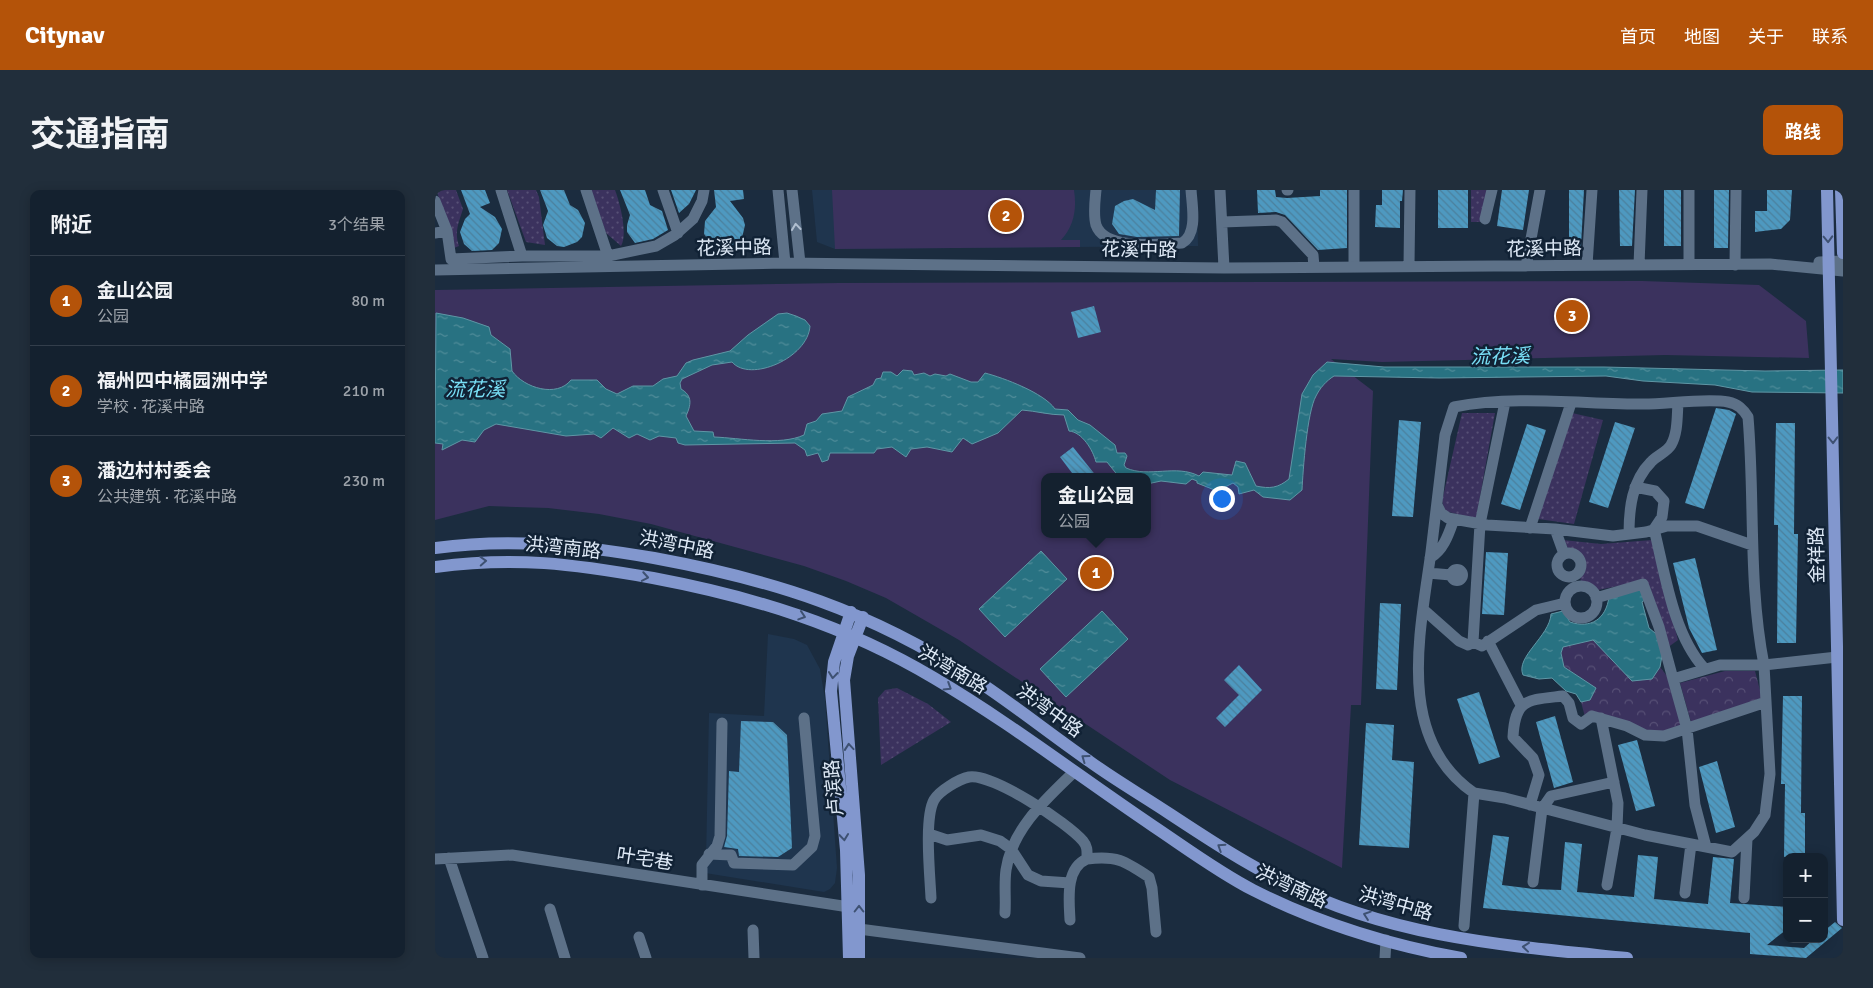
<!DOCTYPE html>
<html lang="zh">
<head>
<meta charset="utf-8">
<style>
  :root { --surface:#14212f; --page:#212e3b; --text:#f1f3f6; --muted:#9da3aa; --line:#333e4b; --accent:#b45309 }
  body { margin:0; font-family:Signika,"Noto Sans SC",sans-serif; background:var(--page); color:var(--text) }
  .controls { position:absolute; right:15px; bottom:15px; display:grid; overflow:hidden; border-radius:10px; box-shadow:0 2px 12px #0003 }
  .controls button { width:45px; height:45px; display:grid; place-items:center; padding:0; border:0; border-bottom:1px solid var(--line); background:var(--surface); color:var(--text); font:25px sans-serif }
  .you { position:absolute; left:786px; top:308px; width:18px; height:18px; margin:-12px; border:4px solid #fff; border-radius:50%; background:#1a73e8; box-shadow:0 0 0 8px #1a73e833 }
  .badge { display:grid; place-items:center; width:32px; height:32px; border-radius:50%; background:var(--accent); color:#fff; font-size:16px; font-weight:700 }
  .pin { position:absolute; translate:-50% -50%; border:2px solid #fff; box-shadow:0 1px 5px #0006 }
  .popup { position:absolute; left:606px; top:283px; width:110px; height:65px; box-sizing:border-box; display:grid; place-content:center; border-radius:10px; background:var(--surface); filter:drop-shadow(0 1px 4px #0005); font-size:16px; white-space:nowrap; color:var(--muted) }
  .popup b { font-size:19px; color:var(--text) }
  .popup::after { content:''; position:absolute; left:50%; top:100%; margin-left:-10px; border:10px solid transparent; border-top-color:var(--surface) }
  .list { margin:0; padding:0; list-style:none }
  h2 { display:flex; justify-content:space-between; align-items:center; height:65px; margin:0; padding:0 20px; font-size:21px }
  h2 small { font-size:16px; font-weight:400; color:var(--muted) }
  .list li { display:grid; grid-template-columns:32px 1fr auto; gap:15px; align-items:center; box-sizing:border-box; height:90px; padding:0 20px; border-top:1px solid var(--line) }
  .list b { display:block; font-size:19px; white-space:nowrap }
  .list p { margin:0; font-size:16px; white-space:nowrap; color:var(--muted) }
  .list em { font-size:16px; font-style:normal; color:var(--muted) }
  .map { position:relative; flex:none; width:1408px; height:768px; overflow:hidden; border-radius:10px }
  header { display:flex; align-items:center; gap:30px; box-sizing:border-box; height:70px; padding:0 25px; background:var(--accent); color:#fff }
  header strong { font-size:24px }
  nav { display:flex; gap:28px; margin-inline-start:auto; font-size:18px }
  .intro { display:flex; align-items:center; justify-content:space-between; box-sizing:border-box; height:120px; padding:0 30px }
  h1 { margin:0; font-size:35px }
  .button { padding:12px 22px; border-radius:10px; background:var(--accent); color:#fff; font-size:18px; font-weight:700 }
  main { display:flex; gap:30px; padding:0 30px }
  aside { flex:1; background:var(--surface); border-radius:10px; box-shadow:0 2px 12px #0003 }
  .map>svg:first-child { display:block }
</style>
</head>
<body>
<header>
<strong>Citynav</strong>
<nav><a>首页</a><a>地图</a><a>关于</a><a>联系</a></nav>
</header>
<div class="intro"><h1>交通指南</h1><a class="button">路线</a></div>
<main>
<aside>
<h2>附近<small>3个结果</small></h2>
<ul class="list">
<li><span class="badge">1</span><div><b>金山公园</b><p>公园</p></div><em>80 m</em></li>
<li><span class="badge">2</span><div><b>福州四中橘园洲中学</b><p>学校 · 花溪中路</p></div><em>210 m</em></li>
<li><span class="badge">3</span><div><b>潘边村村委会</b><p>公共建筑 · 花溪中路</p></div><em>230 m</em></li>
</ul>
</aside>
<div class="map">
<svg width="1408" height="768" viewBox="0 0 1408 768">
  <defs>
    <pattern id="grass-dots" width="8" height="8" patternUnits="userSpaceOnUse" patternTransform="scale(1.25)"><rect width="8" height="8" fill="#3b325e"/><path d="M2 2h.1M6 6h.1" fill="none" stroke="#575076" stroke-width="1.8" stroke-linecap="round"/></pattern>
    <pattern id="forest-crowns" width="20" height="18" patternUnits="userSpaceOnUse" patternTransform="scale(1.25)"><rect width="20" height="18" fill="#3b325e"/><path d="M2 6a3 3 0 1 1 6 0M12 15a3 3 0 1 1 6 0" fill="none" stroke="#575076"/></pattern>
    <pattern id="water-ripples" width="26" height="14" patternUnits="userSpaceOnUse" patternTransform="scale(1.25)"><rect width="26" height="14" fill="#287282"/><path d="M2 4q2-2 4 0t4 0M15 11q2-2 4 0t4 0" fill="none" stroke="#518d9a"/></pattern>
    <pattern id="building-back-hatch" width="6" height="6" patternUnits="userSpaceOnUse" patternTransform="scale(1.25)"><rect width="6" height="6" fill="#4e99c0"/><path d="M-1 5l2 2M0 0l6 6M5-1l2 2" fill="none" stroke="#4b809d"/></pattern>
  </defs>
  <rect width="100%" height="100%" fill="#1b2c3f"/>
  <path fill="#1f354e" d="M377 0H762L763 56 400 59 382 52Z
    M333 444 359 449 372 455 385 479 390 509 402 678 400 693 395 699 389 702 264 682 271 671 274 523 329 526Z"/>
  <path fill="url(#grass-dots)" d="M1 0H21L28 19C24 32 19 42 24 56L19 58 16 39Z
    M72 0H101L104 7 110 55 91 52Z
    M156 0H180C185 13 193 44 186 56L171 43Z
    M1036 0H1053L1046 32H1036Z
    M1027 223H1060L1041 329 1010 321 1007 311Z
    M1137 223 1168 230 1139 334 1103 329Z
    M1128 350 1166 354 1217 350 1243 450 1232 458 1209 391 1163 400 1146 391 1145 387C1152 379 1150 373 1146 364L1133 358Z
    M462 498 493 514 516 532 446 575 443 508 450 500Z"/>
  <path fill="url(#forest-crowns)" d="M1158 450 1217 489 1225 477 1232 486 1247 539 1230 544 1150 527 1146 512 1155 510 1147 489 1129 477 1126 463 1128 457Z
    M1290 481H1320L1327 508 1256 532 1245 493Z"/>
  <path fill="#3b325e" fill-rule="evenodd" d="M397 0H639C642 19 639 36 626 50H645V57L400 59Z
    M1207 91 1324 95 1371 131 1374 168 1230 165 947 172 896 169 938 201 926 515H916L907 678 735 590 524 450 451 408 411 391 369 376 216 334 164 324 113 318 54 316 0 330V100L404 93ZM610 287H712V344H610Z"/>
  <path fill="url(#water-ripples)" stroke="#5f96a5" d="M1 123 28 128 54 137 56 145 75 159 77 181C89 198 122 208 136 190H162L171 199 182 204 198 196H218L228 189 242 186 251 173 258 170 295 161 313 145 343 124 352 123 361 126 370 130 375 136C373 168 315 193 297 172L277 175 247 189 245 193 246 199C258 206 256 215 251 226L259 241 278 242 279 247C305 248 345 256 369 245L372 234 381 231 387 224 407 221 413 207 438 195 441 189 446 188 448 182H456L462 186 468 180 477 181 479 185 489 183 495 186 500 184 511 186 515 184 536 192H543L550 183C569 188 609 203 620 219L633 220 643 230 655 235 680 255 682 263H690L692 266 689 275 691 278C714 288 741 274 764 286L768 282 797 285 801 271 810 273 821 296C835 299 843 298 854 289L867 204 878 185 892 172 949 177H1169L1330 181 1408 180V203L1317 202 1280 195 1208 191 1171 186 1004 188 899 186C891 191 885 198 881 206 872 222 868 280 867 300L855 310 828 307 819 300 804 304 803 297 798 293 782 301 762 293V291L757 289 751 294 726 291 712 294V287H684L672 272H661C658 260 647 242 634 241L629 225C614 225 601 221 587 220L563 243 537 254 528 248 517 262 492 257 476 259 471 267 457 257 442 259 439 263H395L393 270 387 272 383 263 372 266 370 260 360 253 250 255 243 253 241 248 224 246 215 250 202 244 194 248 178 238 166 248 159 244 131 246 61 234 49 240 40 252 27 250 7 260 8 254 0 253Z
    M606 361 632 389 570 447 544 419Z
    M1207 398 1211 409 1207 412 1214 438 1226 448 1228 460 1225 477 1217 489 1197 491 1158 450 1128 457 1126 463 1129 477 1161 498 1155 510 1146 512 1141 504 1131 501 1117 488 1104 489 1088 485C1080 467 1115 446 1116 424L1128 421 1135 432C1156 439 1171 429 1174 407Z
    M667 421 693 449 631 507 605 479Z"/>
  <path fill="url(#building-back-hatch)" d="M26 0H50L55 13 45 17 60 27 67 39 64 53 57 60 37 61 29 54 25 42 30 29 35 24Z
    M105 0H129L135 15 143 20 150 33 147 47 142 52 129 57 122 56 112 48 108 35 113 21Z
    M185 0H210L215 15 227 21 233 40 218 49 200 53 192 42V35L195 25Z
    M236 0H261L254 14 244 23Z
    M279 0H308L309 9 295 11 308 28 310 35 307 48 296 57 283 58 277 55 269 44 270 31 281 17Z
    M721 0H745L744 46 702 47 684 44 677 34 680 16 689 11 698 9 720 20Z
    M822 0H840L841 7 852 8 885 6V0H912V58L883 60 850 25 841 22 823 23Z
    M947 0H968L967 11H965V38L940 37 941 15H947Z
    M1003 0H1033V38H1003Z
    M1067 0H1094L1088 40 1062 36Z
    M1134 0H1149L1146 56H1134Z
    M1184 0H1200L1197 56H1185Z
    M1229 0H1246V56H1229Z
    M1279 0H1294L1293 58H1279Z
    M1332 0H1357L1355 30 1346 39 1320 42V21H1332Z
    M659 116 666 142 643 148 636 122Z
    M1281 218 1294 220 1301 224 1269 319 1250 313Z
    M964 230 986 232 978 327 957 326Z
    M1180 232 1200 238 1173 318 1154 312Z
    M1341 233H1360L1359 344H1363L1361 453H1342L1343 335H1339Z
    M1092 234 1111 240 1085 320 1066 314Z
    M638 257 662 287H640L625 267Z
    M1051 362 1073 363 1069 425 1047 424Z
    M1260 368 1282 460 1267 463 1254 438 1238 373Z
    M945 413 966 414 962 500 941 499Z
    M804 475 827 500 790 537 781 528 804 505 789 490Z
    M1044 502 1065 567 1044 574 1022 509Z
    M1348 506H1367L1366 623H1370V667H1349L1350 594H1346Z
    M1120 526 1138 592 1119 598 1101 532Z
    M306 531 338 532 352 545 357 658 343 667 304 666 303 659 289 657 292 646 294 581 304 582Z
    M931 533 959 535 957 570 979 572 974 658 924 655Z
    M1202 550 1220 616 1201 621 1183 555Z
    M1282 571 1300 637 1281 643 1264 577Z
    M1058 645 1074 647 1067 695 1098 699 1126 700 1130 652 1147 654 1142 702 1199 707 1203 665 1223 667 1219 709 1273 714 1278 667 1299 669 1295 713 1352 717V739L1332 755 1369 758 1379 749H1389V741L1400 732 1407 738 1371 768 1315 764V743L1048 718Z"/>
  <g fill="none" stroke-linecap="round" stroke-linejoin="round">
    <path stroke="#5d7188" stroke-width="11" d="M66 0 87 66
      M151 0 173 66
      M228 0 243 43
      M343 0 350 73
      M357 0 365 73
      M661 0C660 11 658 24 661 35 670 61 725 54 747 53 763 44 757 16 756 0
      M785 0 789 78
      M852 0H853
      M919 0V76
      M0 11 12 41
      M1050 29 1057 0
      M787 32 841 30 847 32 878 65 879 77
      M0 43 12 41 16 69 87 66H173L221 56 240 45 258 29 267 11 269 0
      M1384 72 1408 71
      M1254 74V0
      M1152 75 1157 0
      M1204 75 1207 0
      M1300 75 1301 0
      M974 76 975 0
      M1091 76 1105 0
      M0 80 350 73 789 78 1335 74 1408 81
      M1200 297 1220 301 1229 311 1227 327 1219 339C1230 383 1238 444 1269 478
      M1002 315 1006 323 1013 328 1052 335 1120 339 1178 346 1211 342 1232 336H1262L1317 355
      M1095 338 1136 213
      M1120 339 1129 364
      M1194 344C1194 318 1197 291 1216 272 1221 266 1232 262 1236 255 1243 243 1242 226 1243 213
      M1122 375a12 12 0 1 1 24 0a12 12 0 1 1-24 0Z
      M995 368C1009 360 1014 343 1019 329
      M1016.5 385a5.5 5.5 0 1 1 11 0a5.5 5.5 0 1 1-11 0Z
      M993 383 1016 385
      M1130 412a16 16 0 1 1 32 0a16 16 0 1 1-32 0Z
      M989 420 1024 451 1033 455 1038 452 1045 334 1070 212
      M1053 451 1086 515
      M1038 452 1047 456 1101 420 1130 413
      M1238 489 1252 539 1260 615 1271 657
      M1166 528 1183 613 1182 638 1172 695
      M1039 603C960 549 985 443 996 362 1001 323 1005 284 1010 245L1019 217C1081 205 1146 214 1209 214 1232 214 1272 208 1293 212 1303 214 1308 219 1313 227 1320 310 1313 393 1329 475H1285L1238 489 1224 437 1208 394 1161 408
      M1095 615 1104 585 1098 568 1078 547C1080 508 1093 510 1128 506L1134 513 1138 528 1146 534 1157 526 1192 536 1210 545 1229 546 1331 512
      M494 644 512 650 546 645 565 651 576 659 593 685 606 691 635 693
      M274 664 296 665 299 673 358 675 377 657 380 646 369 528
      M14 668 48 768
      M0 669 77 665 414 717
      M1098 692 1107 619 1116 606 1179 592
      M267 695V675L282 656 285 646 287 533
      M1250 703 1256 654
      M496 708C495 686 489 628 499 610 504 601 524 589 534 587 557 583 633 633 648 651 653 657 652 662 652 669 681 665 690 671 714 687L717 698 721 742
      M1309 708 1312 649
      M115 719 130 768
      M570 723C571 709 569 694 571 680 577 639 611 609 639 582
      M635 730C634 710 630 678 652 669
      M1029 736 1039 603 1070 608 1210 645 1297 662 1319 642 1330 625 1335 584 1329 475 1402 467
      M424 739 645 768
      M318 740 319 768
      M204 747 211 768
      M950 768 951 750"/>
    <path stroke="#8297ce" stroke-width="12" d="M1392 0 1408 730
      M1406 0 1408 63
      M0 358C74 348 145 355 219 368 339 390 435 421 538 488 578 514 615 544 654 571 680 590 708 606 735 624 773 649 811 674 852 694 958 748 1076 756 1192 768
      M0 377C81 366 138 374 218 388 319 407 410 435 499 488 574 532 645 587 718 636 751 658 783 682 818 700 883 733 955 755 1026 768
      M414 768 411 660 396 501 399 472 416 422
      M424 768V685L409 490 413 466 428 427"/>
  </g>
  <defs><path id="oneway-chevron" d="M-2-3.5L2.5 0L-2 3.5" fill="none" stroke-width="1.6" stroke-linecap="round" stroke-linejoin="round" transform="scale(1.25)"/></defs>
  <use stroke="#b1bfd0" href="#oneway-chevron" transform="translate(361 37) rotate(-96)"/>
  <g stroke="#3e5172">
    <use href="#oneway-chevron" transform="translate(1393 49) rotate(88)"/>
    <use href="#oneway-chevron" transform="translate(1398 250) rotate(89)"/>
    <use href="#oneway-chevron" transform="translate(48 371) rotate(-3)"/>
    <use href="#oneway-chevron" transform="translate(210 387) rotate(10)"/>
    <use href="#oneway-chevron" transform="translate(367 426) rotate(18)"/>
    <use href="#oneway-chevron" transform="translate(398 485) rotate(96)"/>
    <use href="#oneway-chevron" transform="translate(513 497) rotate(32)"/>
    <use href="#oneway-chevron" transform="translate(414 557) rotate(-95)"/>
    <use href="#oneway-chevron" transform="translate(650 568) rotate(-144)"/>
    <use href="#oneway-chevron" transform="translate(409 647) rotate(84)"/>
    <use href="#oneway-chevron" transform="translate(786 657) rotate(-147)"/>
    <use href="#oneway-chevron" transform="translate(424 719) rotate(-90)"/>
    <use href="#oneway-chevron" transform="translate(932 725) rotate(-161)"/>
    <use href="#oneway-chevron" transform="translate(1091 757) rotate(-174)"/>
  </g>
  <g text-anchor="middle" stroke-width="5" stroke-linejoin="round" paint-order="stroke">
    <g font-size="19" fill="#dee9f6" stroke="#112235">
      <text transform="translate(299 57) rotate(-1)" y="7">花溪中路</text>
      <text transform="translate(1109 58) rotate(-1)" y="7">花溪中路</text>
      <text transform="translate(704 59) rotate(1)" y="7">花溪中路</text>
      <text transform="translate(242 354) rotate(11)" y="7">洪湾中路</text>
      <text transform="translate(128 357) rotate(6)" y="7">洪湾南路</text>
      <text transform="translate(1381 365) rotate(-91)" y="7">金祥路</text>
      <text transform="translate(518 479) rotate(31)" y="7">洪湾南路</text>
      <text transform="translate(615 520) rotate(36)" y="7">洪湾中路</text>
      <text transform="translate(398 598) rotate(-95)" y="7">卢滨路</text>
      <text transform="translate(210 668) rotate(9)" y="7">叶宅巷</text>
      <text transform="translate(857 696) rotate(25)" y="7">洪湾南路</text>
      <text transform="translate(961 713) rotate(16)" y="7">洪湾中路</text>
    </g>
    <g font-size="20" font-style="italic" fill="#79dff6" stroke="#112235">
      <text transform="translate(1065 166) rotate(-1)" y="7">流花溪</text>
      <text x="40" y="206">流花溪</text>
    </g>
  </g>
</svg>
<div class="controls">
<button>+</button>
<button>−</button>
</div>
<div class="you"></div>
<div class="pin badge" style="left:661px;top:383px">1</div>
<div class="popup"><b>金山公园</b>公园</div>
<div class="pin badge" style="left:571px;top:26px">2</div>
<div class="pin badge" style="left:1137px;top:126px">3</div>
</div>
</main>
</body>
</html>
